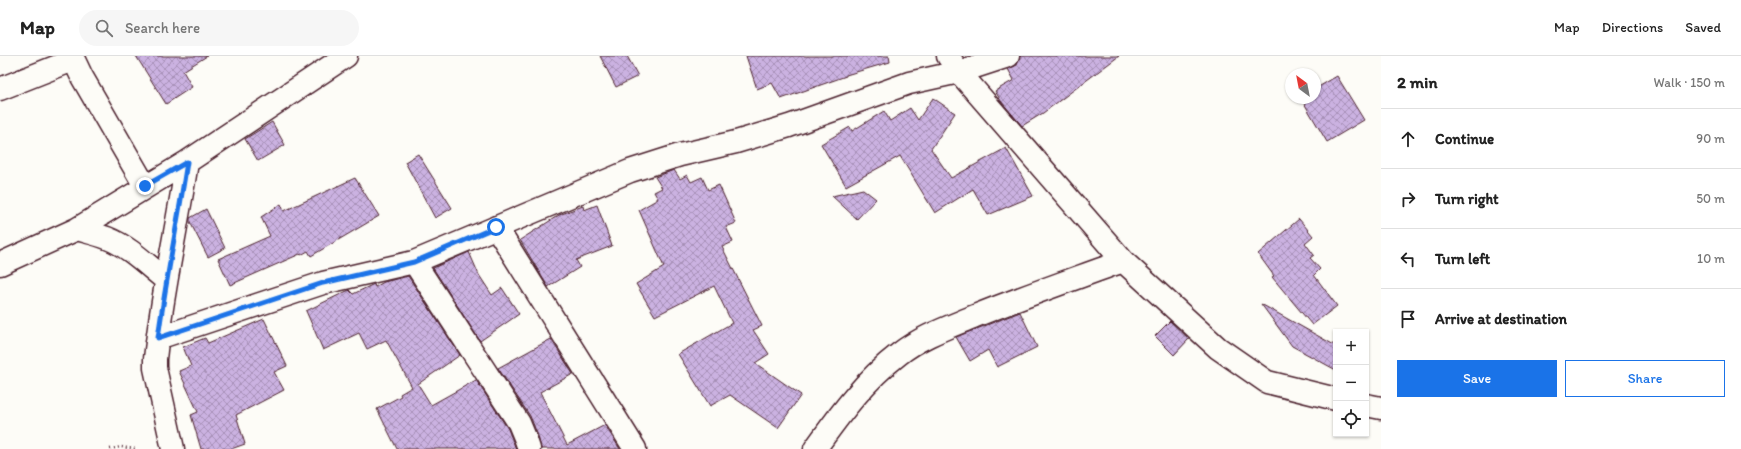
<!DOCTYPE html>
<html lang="en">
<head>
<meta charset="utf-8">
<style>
  :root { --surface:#fff; --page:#f6f6f6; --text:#222; --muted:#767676; --line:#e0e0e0; --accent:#1a73e8 }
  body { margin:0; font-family:Itim,sans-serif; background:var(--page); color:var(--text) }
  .controls { position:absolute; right:12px; bottom:12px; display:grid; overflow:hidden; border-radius:0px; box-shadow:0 1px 3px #0004 }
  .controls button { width:36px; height:36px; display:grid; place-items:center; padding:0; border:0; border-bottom:1px solid var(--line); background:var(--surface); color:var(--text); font:20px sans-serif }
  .compass { position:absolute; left:1285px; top:12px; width:36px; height:36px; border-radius:50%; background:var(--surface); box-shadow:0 1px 3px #0004; rotate:328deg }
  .stop { position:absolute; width:12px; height:12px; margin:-9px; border:3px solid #1a73e8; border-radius:50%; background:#fff }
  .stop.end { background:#1a73e8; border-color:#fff; box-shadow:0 1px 4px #0008 }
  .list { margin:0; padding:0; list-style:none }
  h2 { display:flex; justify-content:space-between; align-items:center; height:52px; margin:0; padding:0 16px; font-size:17px }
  h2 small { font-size:13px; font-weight:400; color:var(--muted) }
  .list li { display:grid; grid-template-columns:26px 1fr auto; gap:12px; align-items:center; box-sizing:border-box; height:60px; padding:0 16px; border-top:1px solid var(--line) }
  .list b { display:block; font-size:15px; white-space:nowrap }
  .list em { font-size:13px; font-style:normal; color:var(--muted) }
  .actions { display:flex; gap:8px; padding:12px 16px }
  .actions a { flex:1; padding:9px 0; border:1px solid var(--accent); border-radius:0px; text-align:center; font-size:14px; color:var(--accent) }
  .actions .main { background:var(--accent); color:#fff }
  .icon { flex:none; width:22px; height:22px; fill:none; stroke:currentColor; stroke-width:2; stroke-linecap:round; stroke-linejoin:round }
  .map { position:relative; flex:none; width:1381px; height:393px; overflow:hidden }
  header { display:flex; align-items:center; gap:24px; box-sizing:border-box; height:56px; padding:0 20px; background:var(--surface); border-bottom:1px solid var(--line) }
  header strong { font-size:19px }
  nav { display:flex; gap:22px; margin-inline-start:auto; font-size:14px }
  .search { width:280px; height:36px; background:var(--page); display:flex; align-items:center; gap:10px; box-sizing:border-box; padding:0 14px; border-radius:22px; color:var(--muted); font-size:15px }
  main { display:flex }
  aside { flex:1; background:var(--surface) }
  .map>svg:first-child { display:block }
</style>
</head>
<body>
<header>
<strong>Map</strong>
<div class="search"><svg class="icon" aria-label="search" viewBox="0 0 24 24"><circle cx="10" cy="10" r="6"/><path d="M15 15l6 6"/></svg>Search here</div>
<nav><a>Map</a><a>Directions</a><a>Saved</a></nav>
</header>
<main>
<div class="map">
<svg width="1381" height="393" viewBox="0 0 1381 393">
  <defs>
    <pattern id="building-cross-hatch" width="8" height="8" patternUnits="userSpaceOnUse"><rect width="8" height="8" fill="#cbb2e1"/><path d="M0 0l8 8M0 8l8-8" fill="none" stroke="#a790b7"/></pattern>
  </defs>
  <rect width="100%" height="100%" fill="#fdfcf7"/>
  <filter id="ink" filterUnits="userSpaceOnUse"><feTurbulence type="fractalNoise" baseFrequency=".025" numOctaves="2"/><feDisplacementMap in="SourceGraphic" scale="8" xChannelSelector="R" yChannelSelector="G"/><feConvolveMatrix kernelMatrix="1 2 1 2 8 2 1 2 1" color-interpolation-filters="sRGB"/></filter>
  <g filter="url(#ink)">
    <path fill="url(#building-cross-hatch)" stroke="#4a1f2b" d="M136 0H207L183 15 192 31 166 48Z
      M600 0H627L638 20 616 31Z
      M746 0H889L890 6 846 19V20L781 43 772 27 757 33Z
      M1020 0H1119L1043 57 1022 70 1001 45 995 35 1014 24 1008 13 1017 9Z
      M1337 20 1364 64 1327 86 1301 42H1315V33Z
      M933 42 955 57 931 93 951 122 1006 92 1033 140 988 159 973 133 935 157 900 100 846 130 821 88 850 71 852 75 884 55 890 65 910 52 918 64Z
      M272 66 285 89 258 105 245 83Z
      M418 98 452 152 435 162 405 106Z
      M674 114 680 123 687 119 691 126 702 121 708 134 719 129 736 167 726 171 733 186 722 191 762 270 753 274 769 298 755 307 801 339 778 372 730 339 710 350 678 298 732 267 714 230 655 260 636 228 664 211 639 154 658 143 654 136 662 132 655 121Z
      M355 122 379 160 311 200 308 195 301 199 300 198 230 229 218 203 270 180 261 161 281 148 284 155Z
      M863 133 876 143 857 163 832 140Z
      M597 149 612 190 576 204 580 211 548 231 520 184 559 159 583 150 584 154Z
      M206 153 225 192 208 201 190 166V162Z
      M1299 163 1313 180 1305 187 1314 199 1310 202 1320 213 1314 219 1337 250 1312 269 1272 221 1274 220 1258 198Z
      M469 196 479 219 492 239 502 232 519 258 480 285 433 212Z
      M408 220 460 299 418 328 431 349 476 324 508 373 516 393H397L377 353 401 340 400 338 412 331 386 284 367 293 359 277 323 294 306 255 349 234 353 238 372 229 374 228 375 231 384 226Z
      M1261 248 1336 290V314L1292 290Z
      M1020 256 1037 291 997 311 988 294 970 305 956 281Z
      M264 263 287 310 274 316 284 334 236 359 245 388 231 393H201L191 359 198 356 179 315 191 310 183 291 205 282 208 287Z
      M1170 265 1189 283 1174 299 1155 280Z
      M551 283 573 318 540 336 567 389 605 369 620 393H541L538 380 530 360 498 312Z"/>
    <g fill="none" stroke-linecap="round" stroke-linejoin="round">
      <defs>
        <path id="minor" d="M72 0 82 21 145 130
          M948 0 959 16 1123 205 1218 292 1267 326 1336 343
          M0 33 73 4
          M496 171 635 393
          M77 173C87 176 97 178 107 182 130 191 147 209 166 224
          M414 206 519 367 526 384 529 393
          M0 208 77 173 187 106 346 0
          M158 282 323 227 414 206 630 115 680 99 736 86 789 70 909 27 959 16 1008 0
          M1366 349 1381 352
          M173 393 155 312V303C162 237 177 172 187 106
          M815 393C840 358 865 324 899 298 922 280 949 271 975 260 1024 240 1074 223 1123 205"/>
      </defs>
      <use href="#minor" stroke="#4a1f2b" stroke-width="25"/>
      <path stroke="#4a1f2b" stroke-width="2.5" stroke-dasharray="1 3" stroke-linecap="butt" d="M110 393 121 391 136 393"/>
      <use href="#minor" stroke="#fdfcf7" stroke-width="22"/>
    </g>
  </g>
  <g fill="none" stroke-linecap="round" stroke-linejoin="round" filter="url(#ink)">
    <path stroke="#1a73e8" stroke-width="5" d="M145 130 187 106C178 165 166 223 158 282L323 227 414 206 496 171"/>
  </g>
</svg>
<div class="controls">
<button>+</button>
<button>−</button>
<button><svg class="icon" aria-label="locate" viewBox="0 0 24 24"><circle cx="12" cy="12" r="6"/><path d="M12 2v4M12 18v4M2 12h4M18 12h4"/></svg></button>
</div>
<svg class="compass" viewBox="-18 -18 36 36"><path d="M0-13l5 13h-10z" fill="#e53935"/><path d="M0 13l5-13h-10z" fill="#767676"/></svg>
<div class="stop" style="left:496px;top:171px"></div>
<div class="stop end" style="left:145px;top:130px"></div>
</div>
<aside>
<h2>2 min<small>Walk · 150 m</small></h2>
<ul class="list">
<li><svg class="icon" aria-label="ahead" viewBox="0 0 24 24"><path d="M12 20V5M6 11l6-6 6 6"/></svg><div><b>Continue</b></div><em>90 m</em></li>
<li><svg class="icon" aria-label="right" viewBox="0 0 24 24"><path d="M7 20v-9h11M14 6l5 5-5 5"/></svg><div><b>Turn right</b></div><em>50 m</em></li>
<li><svg class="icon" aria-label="left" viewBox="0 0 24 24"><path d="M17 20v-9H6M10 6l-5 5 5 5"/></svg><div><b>Turn left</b></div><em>10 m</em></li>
<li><svg class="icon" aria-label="arrive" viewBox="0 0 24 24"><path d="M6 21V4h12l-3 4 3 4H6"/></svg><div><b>Arrive at destination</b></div></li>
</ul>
<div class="actions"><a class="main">Save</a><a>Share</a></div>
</aside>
</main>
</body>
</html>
